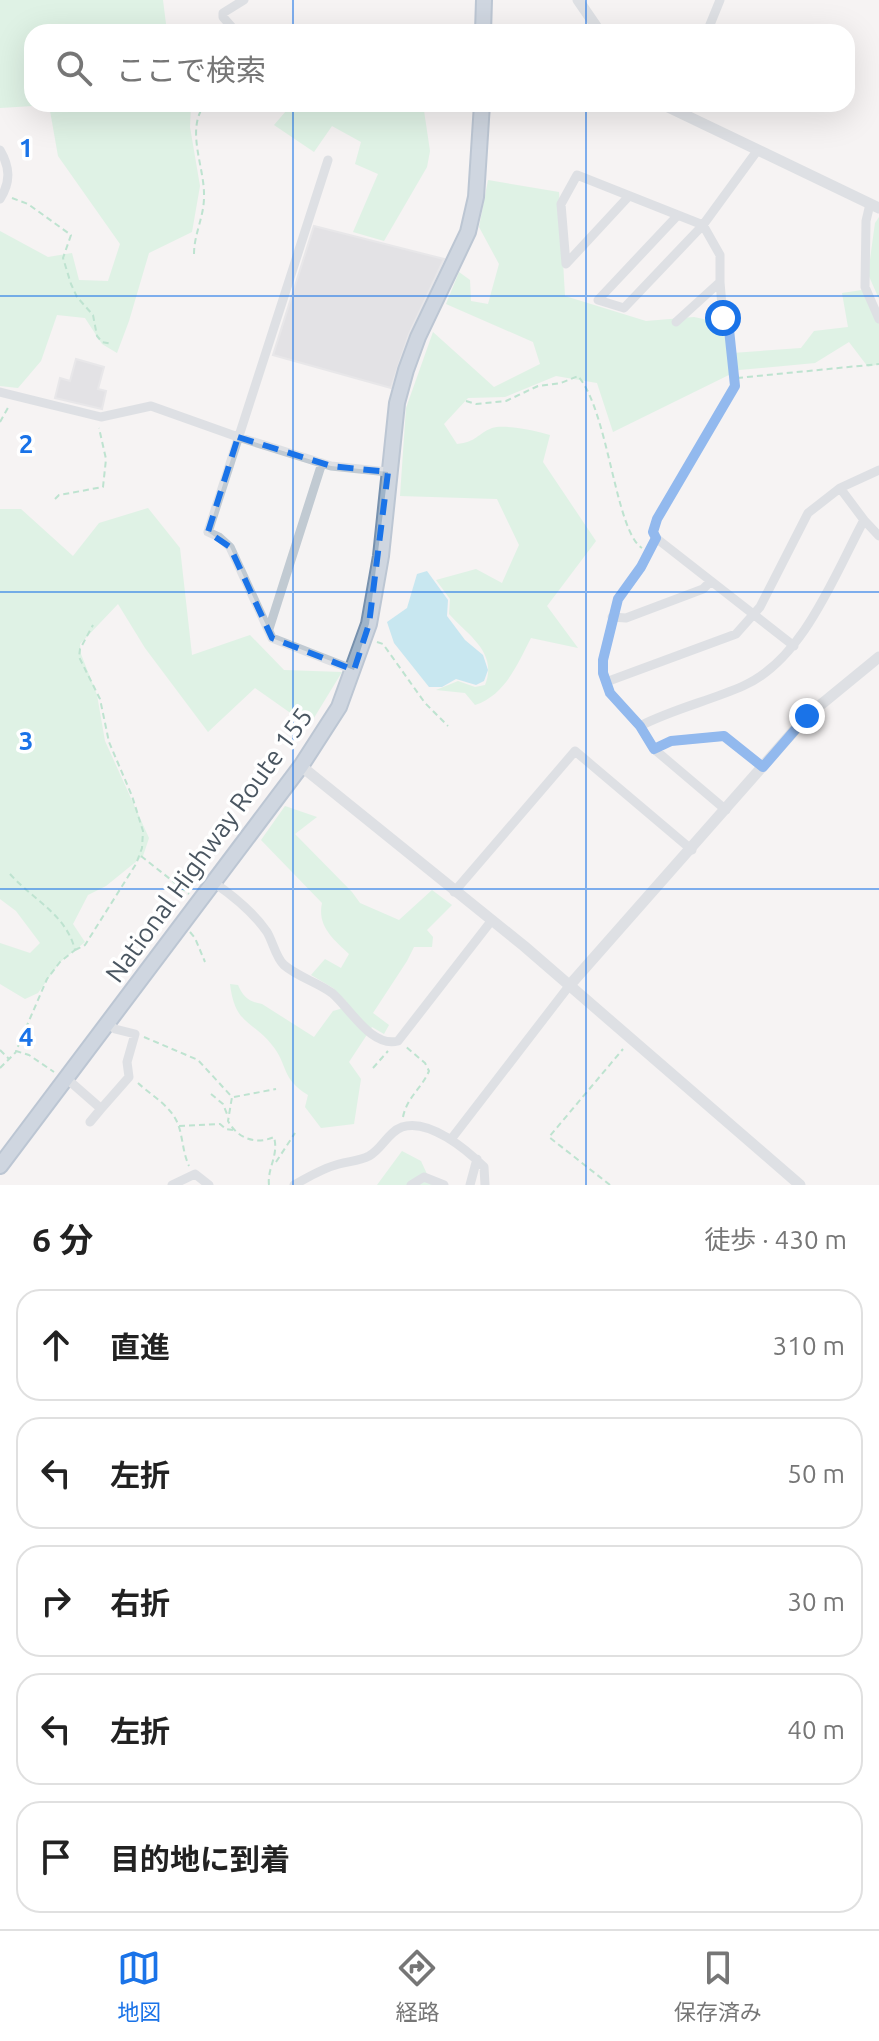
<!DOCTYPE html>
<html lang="ja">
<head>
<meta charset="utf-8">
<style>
  :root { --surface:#fff; --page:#f6f6f6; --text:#222; --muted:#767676; --line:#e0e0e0; --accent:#1a73e8 }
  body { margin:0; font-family:Ubuntu,"Noto Sans JP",sans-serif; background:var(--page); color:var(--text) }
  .stop { position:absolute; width:24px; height:24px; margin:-18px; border:6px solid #1a73e8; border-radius:50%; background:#fff }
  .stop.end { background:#1a73e8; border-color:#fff; box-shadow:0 2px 8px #0008 }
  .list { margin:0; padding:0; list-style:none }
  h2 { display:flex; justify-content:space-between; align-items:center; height:104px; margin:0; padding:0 32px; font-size:34px }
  h2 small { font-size:26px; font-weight:400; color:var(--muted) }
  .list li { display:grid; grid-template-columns:52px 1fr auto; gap:24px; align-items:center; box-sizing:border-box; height:112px; margin:0 16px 16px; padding:0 16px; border:2px solid var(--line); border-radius:24px }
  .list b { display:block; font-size:30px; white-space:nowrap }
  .list em { font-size:26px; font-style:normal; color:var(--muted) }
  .icon { flex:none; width:44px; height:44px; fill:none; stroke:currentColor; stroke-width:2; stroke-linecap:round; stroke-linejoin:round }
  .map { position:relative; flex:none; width:879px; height:1185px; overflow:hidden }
  .search { position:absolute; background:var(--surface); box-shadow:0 8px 32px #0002; left:24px; right:24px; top:24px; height:88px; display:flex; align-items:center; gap:20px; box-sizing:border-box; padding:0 28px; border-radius:24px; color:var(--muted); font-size:30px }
  .sheet { height:744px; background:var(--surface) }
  nav { display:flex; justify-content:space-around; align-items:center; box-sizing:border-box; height:112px; border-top:2px solid var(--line); background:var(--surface); font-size:22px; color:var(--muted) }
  nav a { display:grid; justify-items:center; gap:4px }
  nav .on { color:var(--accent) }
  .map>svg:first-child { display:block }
</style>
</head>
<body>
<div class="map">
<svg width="879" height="1185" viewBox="0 0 879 1185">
  <rect width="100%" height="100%" fill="#f5f3f3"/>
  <path fill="#c3f1d5" d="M0 0H163L167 32H32V104H191L190 127 200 186 192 232 149 253 129 321 117 353 102 344 85 318 57 315 41 361 18 388 0 386V231L48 257 72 253 79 280 108 281 120 244 58 156 49 105 0 108Z
    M292 104H423L430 151 427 167 384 241 353 232 378 174 355 164 361 142 332 126 314 152 274 125Z
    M488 180 559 192 565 296 646 321 694 317 726 324 732 353 801 348 814 331 848 327 842 293 862 290 874 314 879 312V364L868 367 849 342 815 363 739 370 613 432 597 383 556 376 505 397 468 398 444 424 457 444C477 442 477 434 492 428 505 424 537 431 550 435L543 462 596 541 547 606 578 648 531 638C517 665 505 695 475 705L465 693 436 690 458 681 475 687 485 685C498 653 469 636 449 614L450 599 436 580 476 569 502 583 519 545 497 499 400 496 406 408 433 332 494 387 540 364 533 342 446 304 459 272 470 280 471 301 488 304 499 264 479 227Z
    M879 217V299L868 274 875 223Z
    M148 508 180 548 192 655 250 635 284 670 342 672 309 726 255 688 208 732 145 648 118 604 80 644 81 654 97 695 105 741 149 838 143 856 106 886 88 895 73 924 85 942 60 962 38 993 25 999 0 984V943L30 953 40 943 16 911 0 899V509H21L73 556 99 523Z
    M285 806 317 817 295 834 352 892 360 903 399 920 432 890 452 905 427 930 433 937 432 947H414L407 961 373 1013 389 1025 384 1034 372 1027 349 1062 361 1079 354 1124 321 1128 305 1107 308 1095C281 1079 288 1064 272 1045 251 1019 235 1025 230 984L238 985C243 997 249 1002 262 1004L314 1037 333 1011 340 1009 347 1002 333 988 311 975 325 959 341 968 349 954C333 939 317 926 322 903L261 840Z
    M402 1151 421 1161 432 1185H377Z"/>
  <path fill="#90daee" d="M427 571 448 600 447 616 465 640 483 655 488 670 484 681 476 685 456 679 442 687H429L394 643 387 622 407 608 417 574Z"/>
  <path fill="#cdcfd5" stroke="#d7d9de" stroke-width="2" d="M314 226 444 259 409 334 391 388 273 355Z
    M76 359 104 367 98 389 106 391 102 409 55 398 60 378 70 381Z"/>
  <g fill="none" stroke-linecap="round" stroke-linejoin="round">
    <defs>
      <path id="trunk" d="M483 32 484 0
        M0 1166 301 766 339 707 369 624 381 556 397 403 406 370 418 337 468 232 476 197 482 104"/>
    </defs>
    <use href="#trunk" stroke="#7690ad" stroke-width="18"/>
    <path stroke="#7ad0a6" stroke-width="2" stroke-dasharray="6 4" stroke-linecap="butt" d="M12 198 28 204 71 235 63 258 71 284 77 297 93 315 97 336 102 342 112 344
      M194 254C194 234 204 217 204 197 205 167 185 130 205 104
      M737 378 879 364
      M466 401 476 404 506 401 538 386 561 383 578 376C609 412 615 531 642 548
      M0 422 9 406
      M55 499 59 495 103 487 106 459 99 428
      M653 530 657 519 732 396 736 378 729 327
      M377 642 383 644 425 703 448 726
      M141 856 189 894
      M10 874C33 900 66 914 75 950L60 962 47 979 16 1051 29 1055 54 1072
      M190 932 195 938 205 962
      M75 950 85 945 136 864 142 848 143 831 132 796 109 742 100 699 79 657 80 649 93 625
      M144 1037 198 1060 232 1097 228 1121C238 1139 256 1145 274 1137 279 1156 267 1168 269 1185
      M0 1050 9 1059
      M0 1068 16 1052
      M373 1068 388 1051
      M138 1083C152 1096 173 1107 179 1127 183 1140 183 1153 189 1166
      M211 1094 223 1104 227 1114
      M234 1097 276 1089
      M403 1117C407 1097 422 1088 429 1071L425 1063 405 1046
      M179 1126 220 1124 226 1129 233 1130
      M276 1162 295 1133
      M610 1185 549 1137 623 1049"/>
    <path stroke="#c1cad2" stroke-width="9" d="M236 32 223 17V13L244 0
      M707 32 720 0
      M0 150C10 167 11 182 0 199
      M328 160 208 532 219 537 230 547 272 638 354 670
      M629 196 566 264 561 204 577 175 703 225 720 255V282L676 322
      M870 204 866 221 865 287 879 319
      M678 215 598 300 624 308 703 225 757 151
      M720 282 723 318
      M0 392 101 417 151 406 238 437 331 466 388 472
      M840 488 864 520
      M612 617 626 618 703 589 711 581
      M269 629 322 463
      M606 682 736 634 760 607 808 513 840 488 879 470
      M640 726C673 709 709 701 743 686 803 660 835 574 864 520L879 536
      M654 749 671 741 724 736 763 767
      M726 810 654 749 640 726 610 693 603 673V660L618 599 641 567 656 538 794 646
      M213 882C232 895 254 913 267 932 273 942 276 958 284 965 298 977 317 982 332 993 350 1008 371 1048 398 1041L492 920
      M454 892 575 751 692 850
      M66 1078 98 1106 100 1110 90 1122
      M100 1110 129 1077 127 1062 135 1034 115 1029 107 1023
      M452 1138 569 986
      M172 1185 195 1174 209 1185
      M294 1185C308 1177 323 1168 339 1164 350 1161 359 1161 369 1156 382 1149 388 1132 402 1127 429 1118 467 1150 484 1167L485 1185
      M411 1185 424 1177 444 1185
      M470 1185 477 1159"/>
    <path stroke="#c1cad2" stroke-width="11" d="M578 0 600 32
      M662 104 879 208
      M301 766 524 946 800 1185
      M569 986 807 716 879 657"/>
    <use href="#trunk" stroke="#9fb4c9" stroke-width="14"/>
  </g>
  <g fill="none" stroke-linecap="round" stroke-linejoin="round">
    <path stroke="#1a73e8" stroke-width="10" d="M723 318 728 320 735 386 657 519 653 532 656 538 641 567 618 599 603 660V673L610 693 640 726 654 749 671 741 724 736 763 767 807 716"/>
  </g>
  <path d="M0 0H879V1185H0ZM238 437 331 466 388 472 369 624 354 670 272 638 230 547 208 532Z" fill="#f5f3f3" fill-opacity=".55" fill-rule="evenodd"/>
  <path fill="none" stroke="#1a73e8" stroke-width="6" stroke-dasharray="16 10" stroke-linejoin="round" d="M238 437 331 466 388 472 369 624 354 670 272 638 230 547 208 532Z"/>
  <path fill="none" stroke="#1a73e8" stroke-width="2" stroke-opacity="0.55" d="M293 0V32M586 0V32M293 104V1185M586 104V1185M0 296H879M0 592H879M0 889H879"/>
  <g text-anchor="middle" stroke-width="7" stroke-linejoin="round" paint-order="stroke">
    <g font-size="26" fill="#4a5661" stroke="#fff">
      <text transform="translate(209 845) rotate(-54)" y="9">National Highway Route 155</text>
    </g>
  </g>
  <g font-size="26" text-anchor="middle" font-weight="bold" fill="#1a73e8" stroke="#fff" stroke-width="7" stroke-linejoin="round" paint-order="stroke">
    <text x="26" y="157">1</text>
    <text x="26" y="453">2</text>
    <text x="26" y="750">3</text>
    <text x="26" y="1046">4</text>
  </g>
</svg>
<div class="stop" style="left:723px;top:318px"></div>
<div class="stop end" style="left:807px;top:716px"></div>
<div class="search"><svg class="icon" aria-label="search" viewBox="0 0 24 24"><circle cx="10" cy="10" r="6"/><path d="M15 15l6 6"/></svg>ここで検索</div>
</div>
<section class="sheet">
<h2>6 分<small>徒歩 · 430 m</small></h2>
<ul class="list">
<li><svg class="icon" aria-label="ahead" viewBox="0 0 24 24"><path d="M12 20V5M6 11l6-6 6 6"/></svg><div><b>直進</b></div><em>310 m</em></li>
<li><svg class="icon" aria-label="left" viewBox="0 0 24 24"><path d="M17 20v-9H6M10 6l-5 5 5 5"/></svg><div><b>左折</b></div><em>50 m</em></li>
<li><svg class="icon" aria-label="right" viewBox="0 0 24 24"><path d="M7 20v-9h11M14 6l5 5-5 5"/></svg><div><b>右折</b></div><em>30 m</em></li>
<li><svg class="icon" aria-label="left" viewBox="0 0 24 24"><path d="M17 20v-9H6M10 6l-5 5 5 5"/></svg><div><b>左折</b></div><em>40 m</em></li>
<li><svg class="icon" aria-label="arrive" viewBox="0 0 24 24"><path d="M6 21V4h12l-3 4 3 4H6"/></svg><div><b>目的地に到着</b></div></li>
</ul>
</section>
<nav>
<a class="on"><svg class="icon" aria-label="map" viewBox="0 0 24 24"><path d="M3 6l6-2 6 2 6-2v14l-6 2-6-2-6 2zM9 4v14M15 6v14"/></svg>地図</a>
<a><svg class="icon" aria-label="directions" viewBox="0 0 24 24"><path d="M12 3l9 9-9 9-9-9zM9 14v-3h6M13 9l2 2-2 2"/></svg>経路</a>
<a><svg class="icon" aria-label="saved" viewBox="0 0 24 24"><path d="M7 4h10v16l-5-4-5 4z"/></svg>保存済み</a>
</nav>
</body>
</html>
